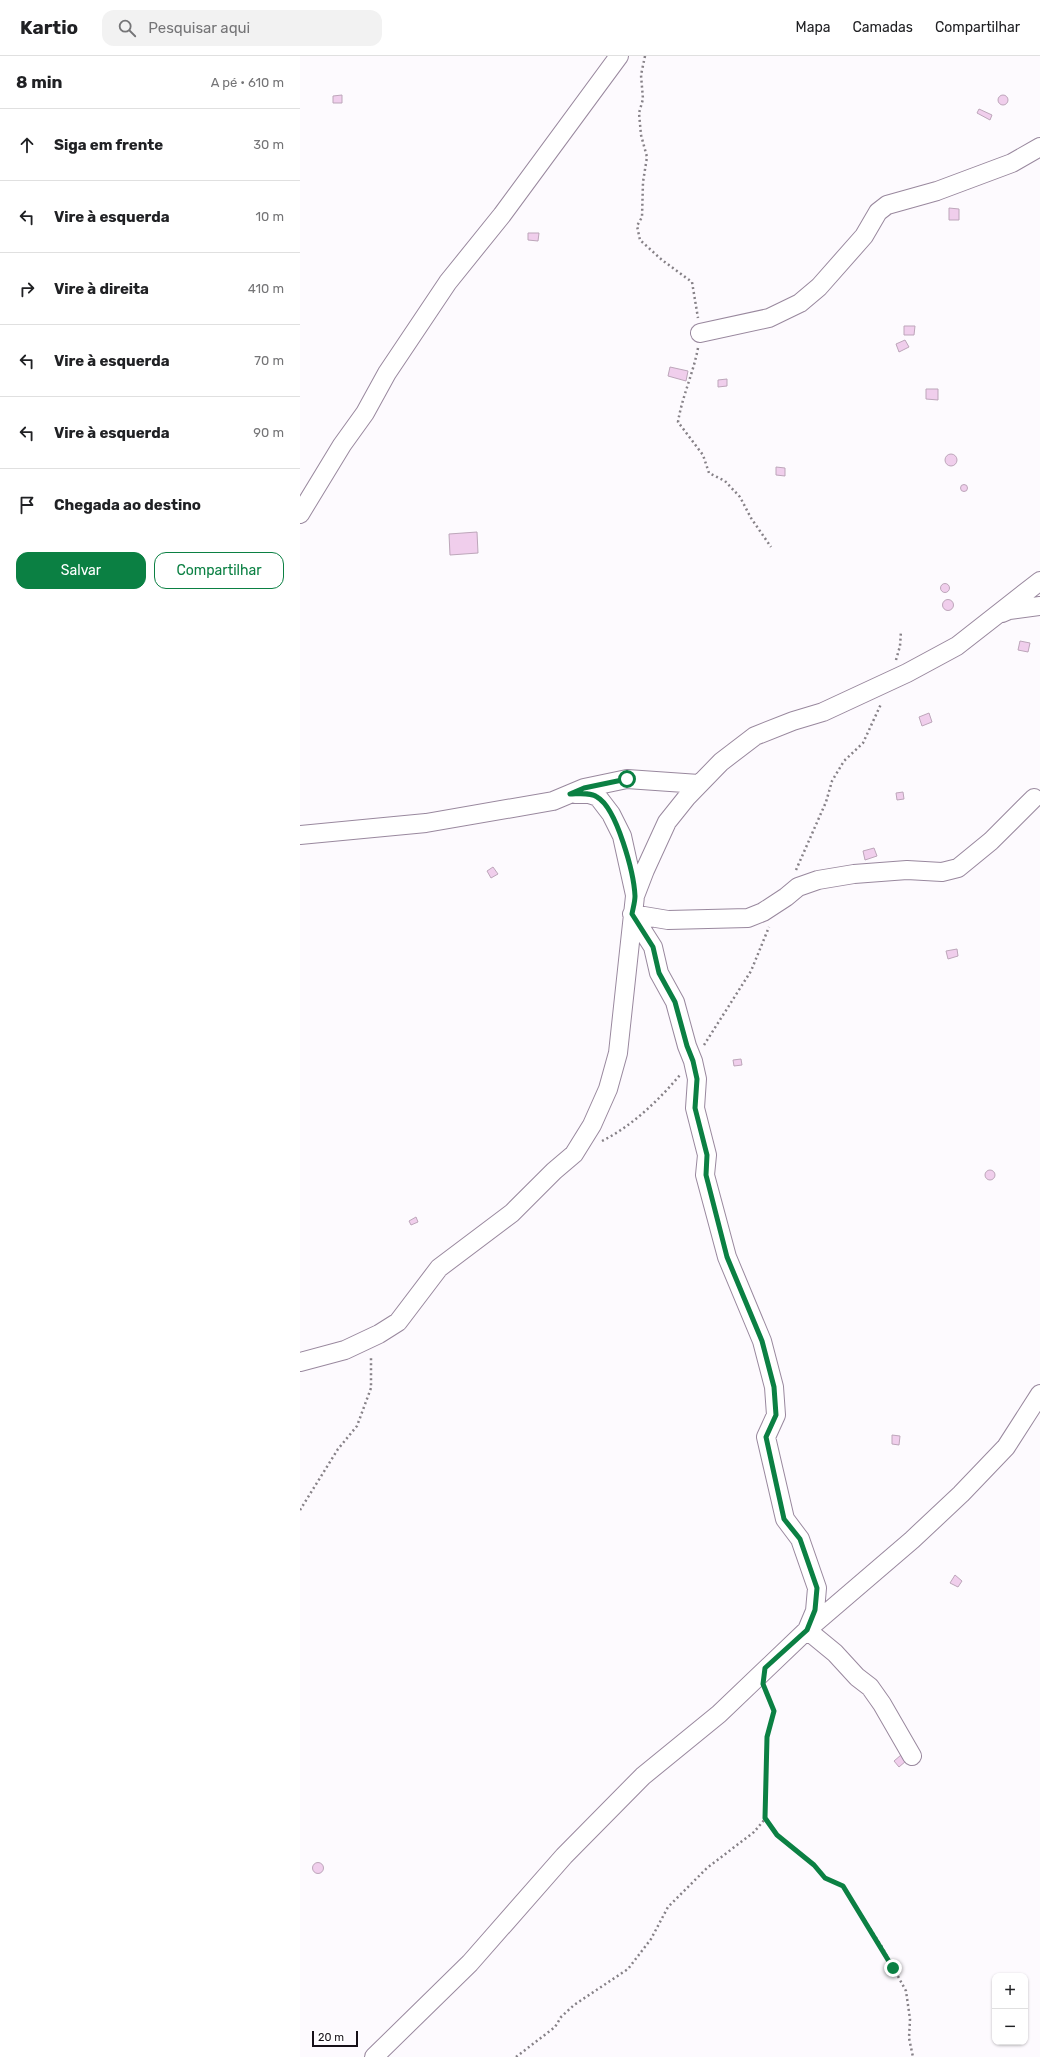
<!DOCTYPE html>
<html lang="pt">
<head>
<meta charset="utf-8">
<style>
  :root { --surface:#fff; --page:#f2f2f2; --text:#202124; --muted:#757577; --line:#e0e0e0; --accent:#0b8043 }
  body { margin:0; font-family:Rubik,sans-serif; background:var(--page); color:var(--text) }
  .controls { position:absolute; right:12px; bottom:12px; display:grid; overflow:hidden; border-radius:8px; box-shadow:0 1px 3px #0004 }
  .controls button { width:36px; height:36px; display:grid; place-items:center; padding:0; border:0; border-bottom:1px solid var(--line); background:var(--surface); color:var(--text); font:20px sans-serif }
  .scale { position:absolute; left:12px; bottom:10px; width:46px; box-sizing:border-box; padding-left:4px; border:2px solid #161018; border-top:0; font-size:11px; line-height:14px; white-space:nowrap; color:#161018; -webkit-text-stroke:3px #fff; paint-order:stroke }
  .stop { position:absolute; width:12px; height:12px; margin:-9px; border:3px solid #0b8043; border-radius:50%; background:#fff }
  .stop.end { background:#0b8043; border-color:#fff; box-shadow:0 1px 4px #0008 }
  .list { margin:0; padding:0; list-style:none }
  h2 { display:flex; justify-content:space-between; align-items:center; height:52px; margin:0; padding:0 16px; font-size:17px }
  h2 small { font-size:13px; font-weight:400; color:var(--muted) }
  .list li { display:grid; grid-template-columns:26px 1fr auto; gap:12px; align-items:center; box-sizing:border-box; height:72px; padding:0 16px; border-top:1px solid var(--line) }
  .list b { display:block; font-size:15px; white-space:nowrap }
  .list em { font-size:13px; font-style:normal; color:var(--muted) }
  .actions { display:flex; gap:8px; padding:12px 16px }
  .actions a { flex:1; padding:9px 0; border:1px solid var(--accent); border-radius:12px; text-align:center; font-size:14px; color:var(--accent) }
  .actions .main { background:var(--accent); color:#fff }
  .icon { flex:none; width:22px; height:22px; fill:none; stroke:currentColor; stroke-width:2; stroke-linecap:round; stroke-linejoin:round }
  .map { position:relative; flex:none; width:740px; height:2001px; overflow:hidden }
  header { display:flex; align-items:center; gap:24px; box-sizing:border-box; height:56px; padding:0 20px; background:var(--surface); border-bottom:1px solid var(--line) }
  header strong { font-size:19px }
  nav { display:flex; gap:22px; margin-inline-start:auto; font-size:14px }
  .search { width:280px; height:36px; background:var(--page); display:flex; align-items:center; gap:10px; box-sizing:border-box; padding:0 14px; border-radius:12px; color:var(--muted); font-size:15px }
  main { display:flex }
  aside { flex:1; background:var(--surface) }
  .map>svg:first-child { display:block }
</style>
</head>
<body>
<header>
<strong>Kartio</strong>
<div class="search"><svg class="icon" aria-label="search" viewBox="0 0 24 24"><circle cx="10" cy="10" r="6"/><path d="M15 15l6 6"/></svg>Pesquisar aqui</div>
<nav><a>Mapa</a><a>Camadas</a><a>Compartilhar</a></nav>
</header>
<main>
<aside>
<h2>8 min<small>A pé · 610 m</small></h2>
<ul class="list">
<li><svg class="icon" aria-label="ahead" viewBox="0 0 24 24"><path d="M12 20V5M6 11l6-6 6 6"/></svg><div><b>Siga em frente</b></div><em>30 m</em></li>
<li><svg class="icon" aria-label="left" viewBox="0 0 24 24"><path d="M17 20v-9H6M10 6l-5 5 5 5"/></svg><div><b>Vire à esquerda</b></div><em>10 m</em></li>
<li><svg class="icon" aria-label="right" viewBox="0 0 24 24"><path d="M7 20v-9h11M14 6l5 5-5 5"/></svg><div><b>Vire à direita</b></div><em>410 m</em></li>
<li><svg class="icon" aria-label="left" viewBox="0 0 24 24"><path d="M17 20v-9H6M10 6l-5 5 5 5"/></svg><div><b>Vire à esquerda</b></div><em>70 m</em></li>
<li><svg class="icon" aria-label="left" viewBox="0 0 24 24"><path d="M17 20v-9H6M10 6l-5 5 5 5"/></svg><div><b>Vire à esquerda</b></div><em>90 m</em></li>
<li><svg class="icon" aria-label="arrive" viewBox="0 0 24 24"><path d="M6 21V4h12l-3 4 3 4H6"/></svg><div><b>Chegada ao destino</b></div></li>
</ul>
<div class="actions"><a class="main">Salvar</a><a>Compartilhar</a></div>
</aside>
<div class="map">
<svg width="740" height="2001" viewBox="0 0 740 2001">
  <rect width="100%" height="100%" fill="#fdfafe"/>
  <path fill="#f0ceec" stroke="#bda6ba" d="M42 39V47H33V40Z
    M698 44a5 5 0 1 1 10 0a5 5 0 1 1-10 0Z
    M679 53 692 59 690 64 677 57Z
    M649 152 659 153V164H649Z
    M228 177H239L238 185 228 184Z
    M604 270H615L614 279H604Z
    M605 284 609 291 599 296 596 288Z
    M370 311 388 315 386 325 368 320Z
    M427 323V330L418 331V324Z
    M626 333H638V344L626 343Z
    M645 404a6 6 0 1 1 12 0a6 6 0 1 1-12 0Z
    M476 411 485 412V420L476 419Z
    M660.5 432a3.5 3.5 0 1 1 7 0a3.5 3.5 0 1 1-7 0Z
    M177 476 178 497 150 499 149 478Z
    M640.5 532a4.5 4.5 0 1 1 9 0a4.5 4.5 0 1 1-9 0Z
    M642.5 549a5.5 5.5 0 1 1 11 0a5.5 5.5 0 1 1-11 0Z
    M720 585 730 587 728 596 718 594Z
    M629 657 632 666 622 670 619 661Z
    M603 736 604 743 597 744 596 737Z
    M574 792 577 800 565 804 563 795Z
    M193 811 198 818 191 822 187 815Z
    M657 893 658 900 648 903 646 895Z
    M441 1003 442 1009 434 1010 433 1004Z
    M685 1119a5 5 0 1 1 10 0a5 5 0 1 1-10 0Z
    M116 1161 118 1166 111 1169 109 1165Z
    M592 1379 600 1380 599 1389 592 1388Z
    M655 1519 662 1525 658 1531 650 1527Z
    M601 1699 606 1705 599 1711 594 1705Z
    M12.5 1812a5.5 5.5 0 1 1 11 0a5.5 5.5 0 1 1-11 0Z"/>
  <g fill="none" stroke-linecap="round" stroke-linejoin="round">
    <defs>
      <path id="minor" d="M400 277 469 262 500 247 519 231 564 180 578 156 587 149 637 135 712 107 740 91
        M0 458 42 389 65 357 87 317 148 226 202 159 319 0
        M702 557 709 554 740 550
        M275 738H289L298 741 311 758 322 780 335 839
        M0 779 126 767 253 745 284 732 327 723 399 728
        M0 1306 45 1294 79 1278 98 1266 139 1212 212 1157 254 1115 274 1098 292 1069 308 1033 318 997 335 840 345 814 367 766 387 741 421 706 455 680 493 665 523 656 607 617 657 590 740 525
        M612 1700 582 1648 570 1631 557 1621 535 1597 507 1574 515 1555 517 1532 500 1483 485 1463 466 1381 476 1359 474 1331 462 1285 427 1201 405 1119 407 1099 395 1052 397 1023 393 1005 387 990 375 946 359 917 353 891 332 858 368 864 448 862 463 856 486 841 498 831 518 824 554 818 607 814 642 816 658 812 691 785 734 742
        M74 2001 170 1907 264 1800 343 1720 419 1658 507 1574 612 1484 661 1438 706 1391 740 1338"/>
    </defs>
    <use href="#minor" stroke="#99889e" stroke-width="20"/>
    <path stroke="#868187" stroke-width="2.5" stroke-dasharray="2 3" stroke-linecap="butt" d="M345 0 341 19 343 43 339 57 341 79 347 101 343 126 342 161 337 170 340 184 362 204 392 226 398 262
      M398 292C393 318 382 341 378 366L403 399 409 417 425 425 440 441 451 462 471 491
      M596 604 600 590 601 575
      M496 814 526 746 532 725 544 705 563 687 581 648
      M404 989 451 915 469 871
      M302 1085C332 1070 358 1045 380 1019
      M0 1454 38 1393 57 1370 71 1332V1300
      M465 1763 477 1779 514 1809 525 1822 543 1830 582 1891 606 1935 610 1963 609 1982 613 2001
      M216 2001 255 1971 261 1961 274 1949 328 1913 351 1883 368 1851 407 1812 454 1776 465 1763 467 1681 474 1655 466 1634"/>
    <use href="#minor" stroke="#fff" stroke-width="18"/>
  </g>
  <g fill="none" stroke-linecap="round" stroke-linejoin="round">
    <path stroke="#0b8043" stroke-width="5" d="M327 723 284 732 270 738C278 738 290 736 297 741 317 752 334 818 335 840 335 846 333 852 332 858L353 891 359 917 375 946 387 990 393 1005 397 1023 395 1052 407 1099 406 1119 427 1201 462 1285 474 1331 476 1359 466 1381 484 1463 500 1483 517 1532 515 1554 507 1574 465 1612 463 1628 474 1655 467 1681 465 1762 477 1779 514 1809 525 1822 543 1830 593 1912"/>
  </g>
</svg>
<div class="controls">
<button>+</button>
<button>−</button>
</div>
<div class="scale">20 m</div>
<div class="stop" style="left:327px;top:723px"></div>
<div class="stop end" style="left:593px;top:1912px"></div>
</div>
</main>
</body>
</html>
